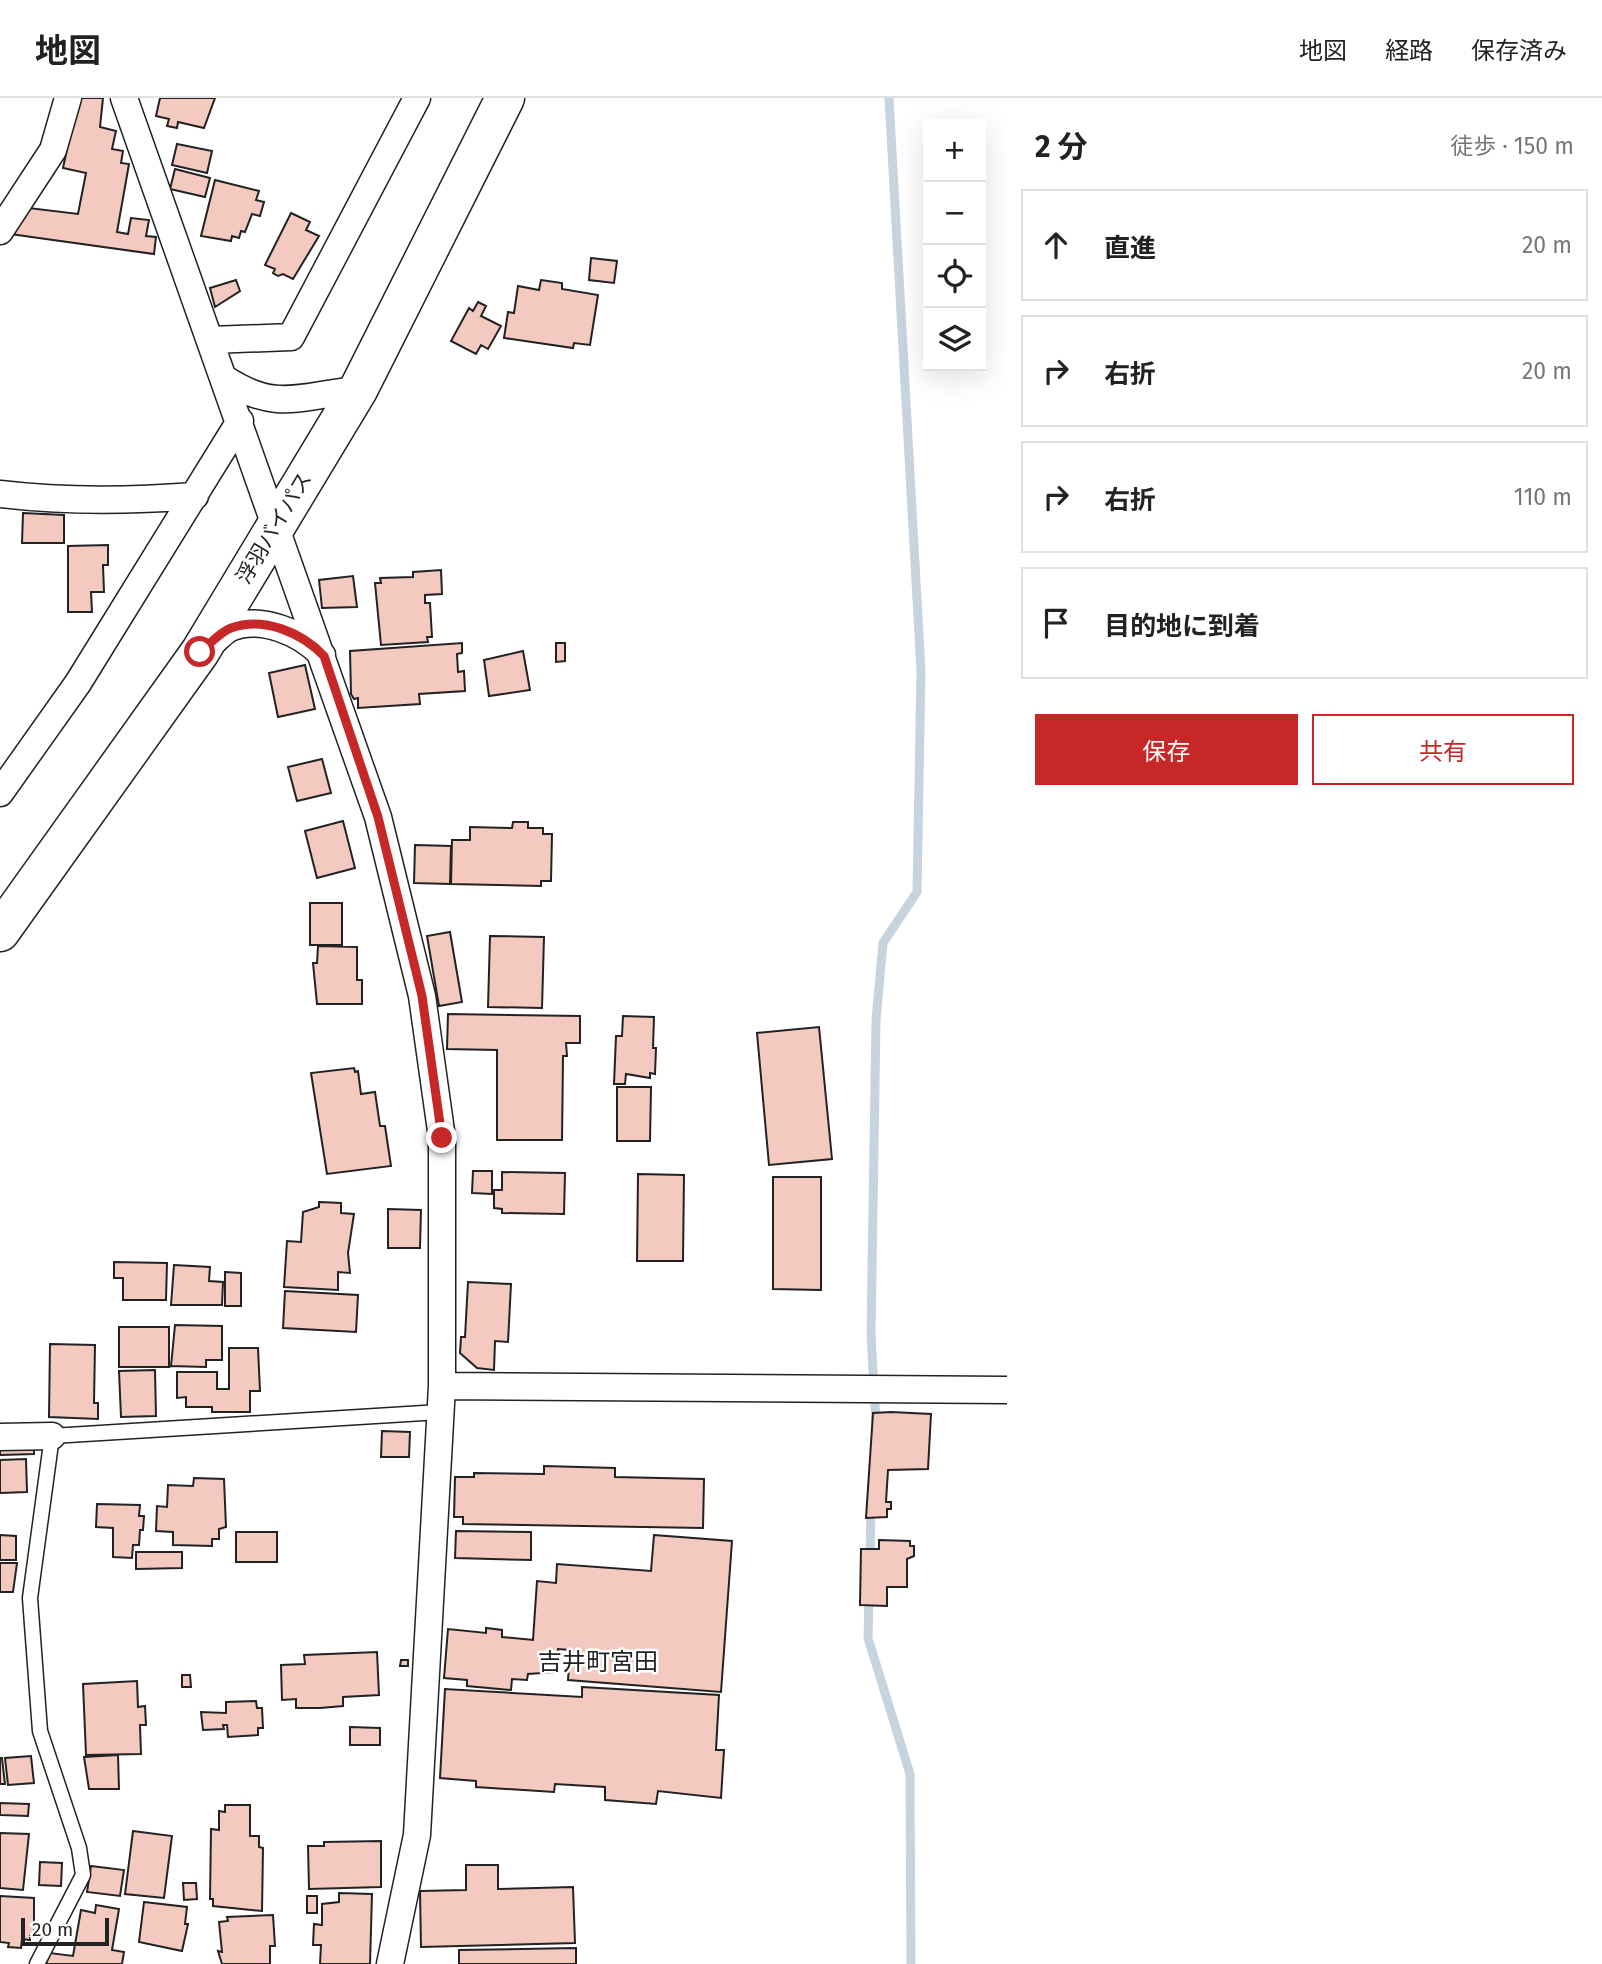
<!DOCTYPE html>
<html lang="ja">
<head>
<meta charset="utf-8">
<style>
  :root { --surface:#fff; --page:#f2f2f2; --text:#222; --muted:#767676; --line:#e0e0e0; --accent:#c62828 }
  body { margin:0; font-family:"Fira Sans","Noto Sans JP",sans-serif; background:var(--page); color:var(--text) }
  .controls { position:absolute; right:21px; top:21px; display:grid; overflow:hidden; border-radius:0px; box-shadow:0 7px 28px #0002 }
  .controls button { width:63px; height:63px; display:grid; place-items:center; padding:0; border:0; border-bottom:2px solid var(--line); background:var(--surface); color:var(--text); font:35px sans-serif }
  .scale { position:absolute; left:21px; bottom:18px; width:88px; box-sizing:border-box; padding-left:7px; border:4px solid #222; border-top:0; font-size:19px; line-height:24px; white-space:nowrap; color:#222; -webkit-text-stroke:5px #fff; paint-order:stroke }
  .stop { position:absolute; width:21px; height:21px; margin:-16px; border:5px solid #c62828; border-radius:50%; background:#fff }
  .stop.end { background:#c62828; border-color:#fff; box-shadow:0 2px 7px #0008 }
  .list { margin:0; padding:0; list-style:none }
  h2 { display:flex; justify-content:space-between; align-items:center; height:91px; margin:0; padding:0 28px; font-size:30px }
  h2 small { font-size:23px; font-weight:400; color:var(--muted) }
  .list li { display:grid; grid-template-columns:46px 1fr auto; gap:21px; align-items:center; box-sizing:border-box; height:112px; margin:0 14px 14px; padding:0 14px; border:2px solid var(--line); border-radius:0px }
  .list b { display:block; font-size:26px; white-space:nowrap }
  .list em { font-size:23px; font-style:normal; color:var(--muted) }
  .actions { display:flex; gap:14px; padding:21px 28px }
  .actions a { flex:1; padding:16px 0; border:2px solid var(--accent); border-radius:0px; text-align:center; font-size:24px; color:var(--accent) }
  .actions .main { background:var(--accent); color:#fff }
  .icon { flex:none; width:38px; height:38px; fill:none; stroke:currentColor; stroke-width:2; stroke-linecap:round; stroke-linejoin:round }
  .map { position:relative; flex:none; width:1007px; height:1866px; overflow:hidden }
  header { display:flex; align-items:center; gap:42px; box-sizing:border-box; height:98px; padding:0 35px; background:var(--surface); border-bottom:2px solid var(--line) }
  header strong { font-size:33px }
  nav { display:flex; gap:38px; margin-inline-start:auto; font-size:24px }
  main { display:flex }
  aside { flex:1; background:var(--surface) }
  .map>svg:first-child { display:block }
</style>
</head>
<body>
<header>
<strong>地図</strong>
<nav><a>地図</a><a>経路</a><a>保存済み</a></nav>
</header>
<main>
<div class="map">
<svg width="1007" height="1866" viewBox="0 0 1007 1866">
  <rect width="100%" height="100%" fill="#fff"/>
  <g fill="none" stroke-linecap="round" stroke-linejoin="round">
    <path stroke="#c7d3dd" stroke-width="9" d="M876 1324 871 1237 876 922 883 845 917 794 921 573 889 0
      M870 1462 871 1409
      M869 1497 868 1540 910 1676 911 1866"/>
  </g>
  <path fill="#f3c9c0" stroke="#222" stroke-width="2" d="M78 0H103L100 29 116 33 112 51 123 53 121 65 129 66 117 134 128 136 131 120 149 122 146 138 156 139 154 156 10 136 29 110 78 116 86 75 63 70Z
    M160 0H215L204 30 178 24 177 30 167 28 169 21 156 18Z
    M177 46 212 53 207 75 172 67Z
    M175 71 210 80 205 99 170 91Z
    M215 82 259 93 256 102 264 104 260 118 252 116 245 134 241 133 239 140 232 138 231 143 201 138Z
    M291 115 310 124 306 132 319 138 293 181 283 176 278 178 273 175 275 171 265 167Z
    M591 160 617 163 614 185 589 182Z
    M236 182 240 193 215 209 210 190Z
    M541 182 562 185V191L598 197 590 247 574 245 573 250 504 240 508 214 514 215 518 188 539 192Z
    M478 204 486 208 481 218 501 228 488 251 481 247 476 256 451 243 469 210 473 213Z
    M23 415 64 417V445H22Z
    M108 447V467H103L104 494H91L92 514H68V448Z
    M441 472 442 496 425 497V505H430L432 539H427L428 544 381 547 375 485H381L380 480 413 479V474Z
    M353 478 357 509 322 510 319 482Z
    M462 545V555L457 556 458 574 464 573 465 593 419 596 420 606 358 610V600L354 601 351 596 350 553Z
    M556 545H565V563L556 564Z
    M523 553 530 592 489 598 484 562Z
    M305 567 315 611 278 619 269 575Z
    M322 661 331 695 297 703 288 669Z
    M343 723 355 770 317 780 305 733Z
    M513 724H528V730H543V736H552L551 783H541V788L451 786 452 742H470V729L512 730Z
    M415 747 451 748 450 786 414 785Z
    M310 805H342V847H310Z
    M450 834 462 904 439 908 427 838Z
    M490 838 544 839 542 910 488 909Z
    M318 848 357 849V882H362V906H317L313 865H317Z
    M448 916 580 918V945H566L567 958H563L562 1042H497V952L447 951Z
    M623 918 654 919 653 950H656L655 976 650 975V980L626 976 625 986H614L616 938H622Z
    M819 929 832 1061 769 1067 757 935Z
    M354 970 355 974 358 973 361 996 375 994 380 1028H385L391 1068 327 1076 311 975Z
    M617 989H651L650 1043H617Z
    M473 1073H492V1096L472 1095Z
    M502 1074 565 1075 564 1116 502 1115V1111L494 1110V1092H502Z
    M638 1076 684 1077 683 1163H637Z
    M773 1079H821V1192L773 1191Z
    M319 1104 341 1105V1115L354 1116 348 1155 350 1175 338 1174V1192L284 1189 287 1143 301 1144 303 1114 319 1109Z
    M388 1111 421 1112 420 1150H388Z
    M114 1164 167 1165 166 1202H123V1180H114Z
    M174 1167 210 1169 209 1183 223 1184 222 1207H171Z
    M225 1174 241 1175V1208H225Z
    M468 1184 511 1186 508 1244 495 1243 494 1272 477 1270 460 1255 461 1239H465Z
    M285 1193 358 1197 356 1234 283 1230Z
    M175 1227 222 1228V1262H206V1269L171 1268Z
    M119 1229H169V1269H119Z
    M50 1246 95 1247 94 1305H98V1321L49 1319Z
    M229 1250H258L260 1293H250V1314H212V1309H186V1299L177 1300V1274H217V1291H229Z
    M155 1272 156 1318 121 1319 119 1273Z
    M891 1314 931 1316 928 1371 888 1372 886 1404H891V1411H887V1419L866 1420 873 1315Z
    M382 1333 410 1334 409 1359H381Z
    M34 1344V1356L0 1357V1345Z
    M26 1361 27 1394 0 1395V1362Z
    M544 1368 615 1370V1379L704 1381 703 1430 463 1426V1419H454L455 1379H474V1375L544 1376Z
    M194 1380 224 1381 226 1429 219 1431V1441H212V1448L173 1447V1434L156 1433 157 1408 167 1409 168 1387 193 1388Z
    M97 1406 140 1407 139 1418H144L143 1432H140L139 1447H133L132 1460 113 1459V1430L96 1429Z
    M456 1433 531 1434V1462L455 1460Z
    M236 1434H277V1464H236Z
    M0 1437 16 1438V1462H0Z
    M654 1437 732 1443 721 1594 568 1582 570 1552 558 1551 557 1574 528 1576 527 1582 512 1581 511 1592 467 1588V1582L444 1580 448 1531 486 1535V1530L502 1532V1539L533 1542 537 1483 556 1485 557 1466 651 1473Z
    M879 1442 910 1443V1448H914V1458L907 1461V1489H887V1508L860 1507 861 1451H879Z
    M136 1454H182V1470L136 1471Z
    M0 1465H17L13 1494H0Z
    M377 1554 379 1597 343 1599V1608L320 1610H296V1601L282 1602 281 1567 305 1566 304 1557Z
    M401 1562H408V1568H400Z
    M182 1577H190L191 1589H182Z
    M137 1583 138 1609 145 1608 146 1627H140L141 1656 86 1657 83 1586Z
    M582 1589 719 1597 716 1652H724L721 1700 658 1693 656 1706 605 1702V1689L555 1686 554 1694 476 1689V1683L440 1680 445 1591 582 1599Z
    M256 1603 257 1610H262L263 1630H258V1637L228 1639 227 1627H223L224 1631 203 1632 201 1614 226 1615V1604Z
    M350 1629 380 1630V1647H350Z
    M118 1657 119 1691H89L84 1659Z
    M31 1658 34 1685 8 1687 5 1660Z
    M0 1660H2L5 1686H0Z
    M0 1705 29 1706 28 1718 0 1717Z
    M225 1707H250V1738H259V1749L263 1750 262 1813 213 1808V1801H210L211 1731 219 1732V1713L225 1714Z
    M133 1733 172 1738 164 1800 125 1796Z
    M0 1735 29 1736 23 1792 0 1790Z
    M381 1743V1789L309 1791 308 1748H324V1744Z
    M40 1764 62 1765 61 1788 39 1787Z
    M466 1767H498V1791L573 1789 575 1845 421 1849 420 1793 466 1792Z
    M91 1768 124 1772 120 1798 87 1794Z
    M183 1785H196L197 1801 184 1802Z
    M339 1795 372 1796 370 1866H320L321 1847H313L314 1826 322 1827V1806L339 1804Z
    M0 1798 34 1800V1838H30V1842L22 1841 21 1850 8 1849 9 1845 0 1844Z
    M307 1798H317V1815H307Z
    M144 1804 187 1809 185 1826H188L182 1853 139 1844Z
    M96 1807 119 1811 112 1852 124 1854 122 1866H46L50 1855 73 1858 81 1812 95 1815Z
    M273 1817 275 1848H270V1866H222L218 1853 222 1854 219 1824 228 1823 227 1819Z
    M576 1850V1866H459V1852Z"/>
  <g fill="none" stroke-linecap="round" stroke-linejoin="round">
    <defs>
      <path id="service" d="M37 1866 83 1777 79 1750 40 1633 30 1500 52 1338 440 1314"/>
      <path id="minor" d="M124 0 378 719 422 898 442 1040V1288L417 1737 390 1866
        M0 133 53 52 68 0
        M211 242 291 239 417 0
        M225 281C277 315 301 297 358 292
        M0 396C66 404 129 403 195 398
        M208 548C215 543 222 534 230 530 261 517 302 535 322 557
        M0 695 78 585 240 323
        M442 1288 1007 1292
        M0 1339 52 1338"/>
      <path id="trunk" d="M0 834 200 554 358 292 505 0"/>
    </defs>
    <use href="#service" stroke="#222" stroke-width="17"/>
    <use href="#minor" stroke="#222" stroke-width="29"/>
    <use href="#trunk" stroke="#222" stroke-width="41"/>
    <use href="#service" stroke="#fff" stroke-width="14"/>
    <use href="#minor" stroke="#fff" stroke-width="26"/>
    <use href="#trunk" stroke="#fff" stroke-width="38"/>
  </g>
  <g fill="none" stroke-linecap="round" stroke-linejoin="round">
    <path stroke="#c62828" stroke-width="9" d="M200 554C209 547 220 534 231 530 264 518 302 535 324 558L378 719 422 898 442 1040"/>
  </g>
  <g text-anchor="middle" stroke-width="5" stroke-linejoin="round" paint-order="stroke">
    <g font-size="21" fill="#222" stroke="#fff">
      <text transform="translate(274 430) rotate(-59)" y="7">浮羽バイパス</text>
    </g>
    <g font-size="24" fill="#222" stroke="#fff">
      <text x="598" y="1572">吉井町宮田</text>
    </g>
  </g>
</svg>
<div class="controls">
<button>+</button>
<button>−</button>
<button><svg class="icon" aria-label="locate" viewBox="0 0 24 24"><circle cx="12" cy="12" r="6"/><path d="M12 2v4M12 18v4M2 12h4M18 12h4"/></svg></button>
<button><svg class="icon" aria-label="layers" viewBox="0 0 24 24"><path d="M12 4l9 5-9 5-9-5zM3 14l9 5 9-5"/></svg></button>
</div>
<div class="scale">20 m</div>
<div class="stop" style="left:200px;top:554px"></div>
<div class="stop end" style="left:442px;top:1040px"></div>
</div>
<aside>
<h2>2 分<small>徒歩 · 150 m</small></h2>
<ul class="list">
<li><svg class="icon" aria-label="ahead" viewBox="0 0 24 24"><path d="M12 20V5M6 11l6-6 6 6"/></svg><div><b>直進</b></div><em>20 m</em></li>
<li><svg class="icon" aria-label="right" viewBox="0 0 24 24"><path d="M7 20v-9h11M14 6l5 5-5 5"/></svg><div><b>右折</b></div><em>20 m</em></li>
<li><svg class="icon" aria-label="right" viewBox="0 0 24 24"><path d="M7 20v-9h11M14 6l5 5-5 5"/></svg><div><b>右折</b></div><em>110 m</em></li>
<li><svg class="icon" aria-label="arrive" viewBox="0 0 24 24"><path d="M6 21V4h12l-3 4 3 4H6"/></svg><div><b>目的地に到着</b></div></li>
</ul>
<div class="actions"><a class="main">保存</a><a>共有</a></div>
</aside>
</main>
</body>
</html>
